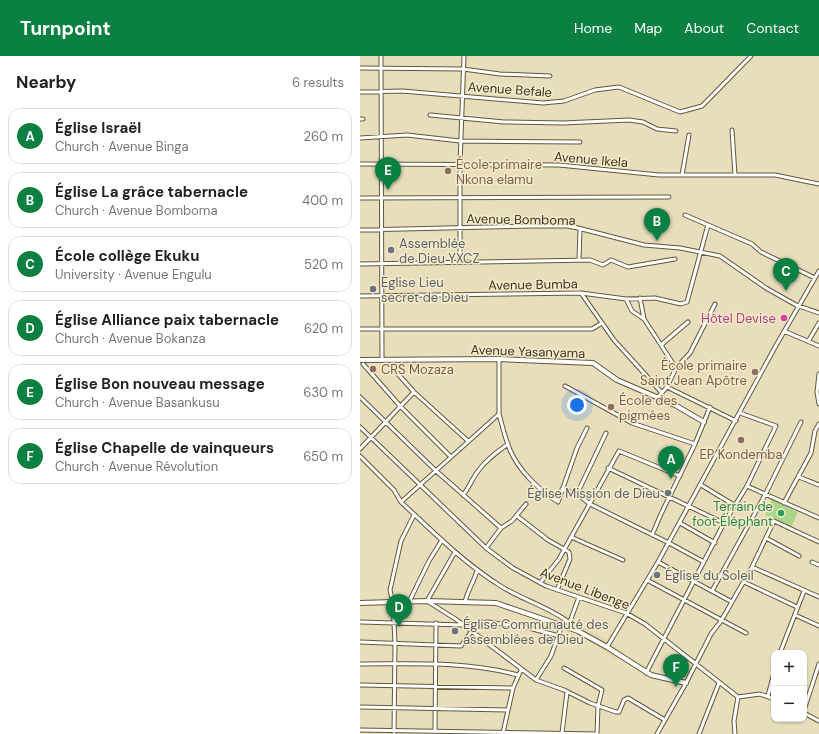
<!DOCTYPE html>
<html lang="en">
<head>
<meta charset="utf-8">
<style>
  :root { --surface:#fff; --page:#f6f6f6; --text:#222; --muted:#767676; --line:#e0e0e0; --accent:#0b8043 }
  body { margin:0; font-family:"DM Sans",sans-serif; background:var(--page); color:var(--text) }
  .controls { position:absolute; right:12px; bottom:12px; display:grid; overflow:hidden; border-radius:8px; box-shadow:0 1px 3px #0004 }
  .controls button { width:36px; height:36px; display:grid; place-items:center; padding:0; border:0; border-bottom:1px solid var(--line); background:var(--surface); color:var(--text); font:20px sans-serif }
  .you { position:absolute; left:217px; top:349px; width:14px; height:14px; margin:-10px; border:3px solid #fff; border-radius:50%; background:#1a73e8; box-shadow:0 0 0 6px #1a73e833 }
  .badge { display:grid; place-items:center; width:26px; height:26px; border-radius:50%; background:var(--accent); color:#fff; font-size:13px; font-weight:700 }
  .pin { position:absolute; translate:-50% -33px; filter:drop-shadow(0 1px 2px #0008) }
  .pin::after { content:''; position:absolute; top:21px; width:14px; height:12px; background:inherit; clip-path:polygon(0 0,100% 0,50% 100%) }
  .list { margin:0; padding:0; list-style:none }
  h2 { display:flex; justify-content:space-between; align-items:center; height:52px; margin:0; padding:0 16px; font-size:17px }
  h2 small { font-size:13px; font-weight:400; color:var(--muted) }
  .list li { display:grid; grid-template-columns:26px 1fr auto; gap:12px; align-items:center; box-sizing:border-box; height:56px; margin:0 8px 8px; padding:0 8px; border:1px solid var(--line); border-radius:12px }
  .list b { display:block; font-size:15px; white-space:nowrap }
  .list p { margin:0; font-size:13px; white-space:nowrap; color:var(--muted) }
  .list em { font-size:13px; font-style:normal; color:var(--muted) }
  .map { position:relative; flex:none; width:459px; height:678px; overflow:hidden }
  header { display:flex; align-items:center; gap:24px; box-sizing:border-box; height:56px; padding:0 20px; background:var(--accent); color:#fff }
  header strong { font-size:19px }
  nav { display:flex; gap:22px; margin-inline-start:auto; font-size:14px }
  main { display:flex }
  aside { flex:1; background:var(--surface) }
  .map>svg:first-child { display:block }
</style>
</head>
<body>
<header>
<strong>Turnpoint</strong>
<nav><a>Home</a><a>Map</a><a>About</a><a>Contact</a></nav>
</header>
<main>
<aside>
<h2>Nearby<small>6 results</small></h2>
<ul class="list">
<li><span class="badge">A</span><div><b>Église Israël</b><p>Church · Avenue Binga</p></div><em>260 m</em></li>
<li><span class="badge">B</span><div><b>Église La grâce tabernacle</b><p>Church · Avenue Bomboma</p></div><em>400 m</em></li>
<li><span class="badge">C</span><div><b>École collège Ekuku</b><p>University · Avenue Engulu</p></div><em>520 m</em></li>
<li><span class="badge">D</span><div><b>Église Alliance paix tabernacle</b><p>Church · Avenue Bokanza</p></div><em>620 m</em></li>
<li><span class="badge">E</span><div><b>Église Bon nouveau message</b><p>Church · Avenue Basankusu</p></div><em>630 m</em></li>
<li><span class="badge">F</span><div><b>Église Chapelle de vainqueurs</b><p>Church · Avenue Révolution</p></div><em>650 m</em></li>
</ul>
</aside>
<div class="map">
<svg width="459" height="678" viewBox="0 0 459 678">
  <rect width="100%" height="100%" fill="#e8debc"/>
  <path fill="#e4d7ad" d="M207 564 236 577 264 597 258 604 205 570Z"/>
  <path fill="#abd689" d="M412 443 438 456 431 472 405 459Z"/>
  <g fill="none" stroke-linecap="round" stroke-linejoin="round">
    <defs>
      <path id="minor" d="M21 0 22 304
        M0 12 103 13 140 18 190 20
        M0 36 42 35 183 47 204 45 235 34 259 31 320 56 342 50 391 0
        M70 59 144 66 203 67 269 64 283 66 297 73 316 75
        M0 63H3
        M372 74 375 119
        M0 82 47 79 100 85 220 86
        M0 108 199 109 299 119H415L459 128
        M322 119 329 79
        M0 142 309 141
        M325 159 392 188 401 196 455 222
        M0 174 173 170H207L218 172 284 189 320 192 360 200 406 232 436 249 459 257
        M219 204 220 173
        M100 206V108L104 0
        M0 208 230 204 243 209 251 204 268 211 315 203
        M221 237 254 284 302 337
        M0 240 221 237 266 243 295 242 321 248 327 246 348 169
        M280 242 284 263
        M266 243 272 255 284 263 316 312
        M0 273H232L242 267
        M424 275 459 290
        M449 284 459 267
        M301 289 328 266
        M3 308 41 351 90 400
        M37 317 54 336 108 385
        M459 318 457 336 459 348
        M205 330 272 367 335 388
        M307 331 376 365
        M0 341 75 414 141 472
        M297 342 307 331 316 312 330 297 355 248
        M139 358C142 369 145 382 150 394 159 415 179 434 198 446L217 392 227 372
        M0 371 126 492 153 512 186 530 266 557 285 568 378 641
        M246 377 217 438 230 448 309 487 344 506
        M0 393 54 336
        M0 400 34 434 41 446C72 475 103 506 139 529 162 544 188 550 210 567
        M248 412 364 467
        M439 421 459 429
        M341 429 374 449
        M387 430 459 462
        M202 433 217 438
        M103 439C109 432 112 423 118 415 126 404 137 396 148 388
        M41 446 139 358V303
        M424 447 451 397 455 375 459 368
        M157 460 188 484 209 496 210 503 197 534
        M320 467 355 487
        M292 479 301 458 335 388 350 351
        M211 481 263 504
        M406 482 439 500
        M126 492 141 472 152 465 166 448
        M95 496 67 545 97 564 176 624 204 634 230 647 256 656H259L264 644 268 642 305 664
        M298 506 372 546
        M452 506 459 509
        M392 511 459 541
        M287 524 386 577
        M384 526 437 551
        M180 527 199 503 259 395 320 420
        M352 535 405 439 441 366
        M49 546 69 505 82 484
        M105 546C107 536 114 525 117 515
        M435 559 459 570
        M0 566 103 569 128 566 169 572 199 580
        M208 571 219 541
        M0 586 101 590 111 576
        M247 591 298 506 414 293 459 215
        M420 597 444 535
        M0 608C55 608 104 605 158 619
        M204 612 242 634 238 650 237 678
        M286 617 364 467 387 430 416 370 380 357
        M176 624 191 600 202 569
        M0 629 153 632
        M408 640 414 617
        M378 641 400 638 414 643
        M0 651 147 654
        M444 654 459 608
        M444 657 459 665
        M0 674 236 678
        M75 675 76 567
        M143 677 153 632 161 614
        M202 677 207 636
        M34 678 35 587 33 547 30 534 41 485 54 459
        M297 678 326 627 351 578 361 565 392 511 414 465 459 486
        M339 678 359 627
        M375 678 374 665 378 641"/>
      <path id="tertiary" d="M0 304 139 303 233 307 257 324 315 349 344 366
        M0 547 67 545 136 547 218 575 247 591 291 619 326 627"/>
    </defs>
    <use href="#minor" stroke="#615739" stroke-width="5"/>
    <use href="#tertiary" stroke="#615739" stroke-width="6"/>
    <use href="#minor" stroke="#fff" stroke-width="3"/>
    <use href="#tertiary" stroke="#fff" stroke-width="4"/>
  </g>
  <g fill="#8d6e63" stroke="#f6ebc9" stroke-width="1.5">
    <circle cx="88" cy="115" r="4"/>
    <circle cx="13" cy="313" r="4"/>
    <circle cx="395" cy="316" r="4"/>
    <circle cx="251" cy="351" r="4"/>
    <circle cx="381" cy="384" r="4"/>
  </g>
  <g fill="#6b7280" stroke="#f6ebc9" stroke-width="1.5">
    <circle cx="31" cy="194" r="4"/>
    <circle cx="13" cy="233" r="4"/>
    <circle cx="308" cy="437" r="4"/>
    <circle cx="297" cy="519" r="4"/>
    <circle cx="95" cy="575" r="4"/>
  </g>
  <circle fill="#d1479c" stroke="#f6ebc9" stroke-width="1.5" cx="424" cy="262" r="4"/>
  <circle fill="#2e9e5b" stroke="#f6ebc9" stroke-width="1.5" cx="421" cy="457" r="4"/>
  <g text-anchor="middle" stroke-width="3" stroke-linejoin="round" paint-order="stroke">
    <g font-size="13" fill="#393527" stroke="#f6ebc9">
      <text transform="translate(150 33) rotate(4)" y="5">Avenue Befale</text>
      <text transform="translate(231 103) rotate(5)" y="5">Avenue Ikela</text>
      <text transform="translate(161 163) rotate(1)" y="5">Avenue Bomboma</text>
      <text transform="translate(173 228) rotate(-1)" y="5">Avenue Bumba</text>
      <text transform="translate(168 295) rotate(2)" y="5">Avenue Yasanyama</text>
      <text transform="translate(225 532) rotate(21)" y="5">Avenue Libenge</text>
    </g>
    <g font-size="13" fill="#785e54" stroke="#f6ebc9" text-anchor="start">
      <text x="96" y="113">École primaire<tspan x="96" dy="15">Nkona elamu</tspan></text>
      <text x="387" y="314" text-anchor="end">École primaire<tspan x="387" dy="15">Saint Jean Apôtre</tspan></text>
      <text x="21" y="318">CRS Mozaza</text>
      <text x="259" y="349">École des<tspan x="259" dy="15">pigmées</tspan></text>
      <text x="381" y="403" text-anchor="middle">EP Kondemba</text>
    </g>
    <g font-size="13" fill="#5b616d" stroke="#f6ebc9" text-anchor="start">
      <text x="39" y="192">Assemblée<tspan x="39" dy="15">de Dieu YXCZ</tspan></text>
      <text x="21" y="231">Eglise Lieu<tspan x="21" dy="15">secret de Dieu</tspan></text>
      <text x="300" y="442" text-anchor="end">Église Mission de Dieu</text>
      <text x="305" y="524">Église du Soleil</text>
      <text x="103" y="573">Église Communauté des<tspan x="103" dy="15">assemblées de Dieu</tspan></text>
    </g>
    <g font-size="13" fill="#b23c85" stroke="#f6ebc9" text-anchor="end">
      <text x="416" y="267">Hôtel Devise</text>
    </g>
    <g font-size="13" fill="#27864d" stroke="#f6ebc9" text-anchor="end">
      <text x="413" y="455">Terrain de<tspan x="413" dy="15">foot Éléphant</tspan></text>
    </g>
  </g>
</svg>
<div class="controls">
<button>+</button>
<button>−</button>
</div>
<div class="you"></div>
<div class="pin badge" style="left:311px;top:423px">A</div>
<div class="pin badge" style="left:297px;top:185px">B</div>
<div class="pin badge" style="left:426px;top:235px">C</div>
<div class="pin badge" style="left:39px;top:571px">D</div>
<div class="pin badge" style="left:28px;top:134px">E</div>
<div class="pin badge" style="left:316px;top:631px">F</div>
</div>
</main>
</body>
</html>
